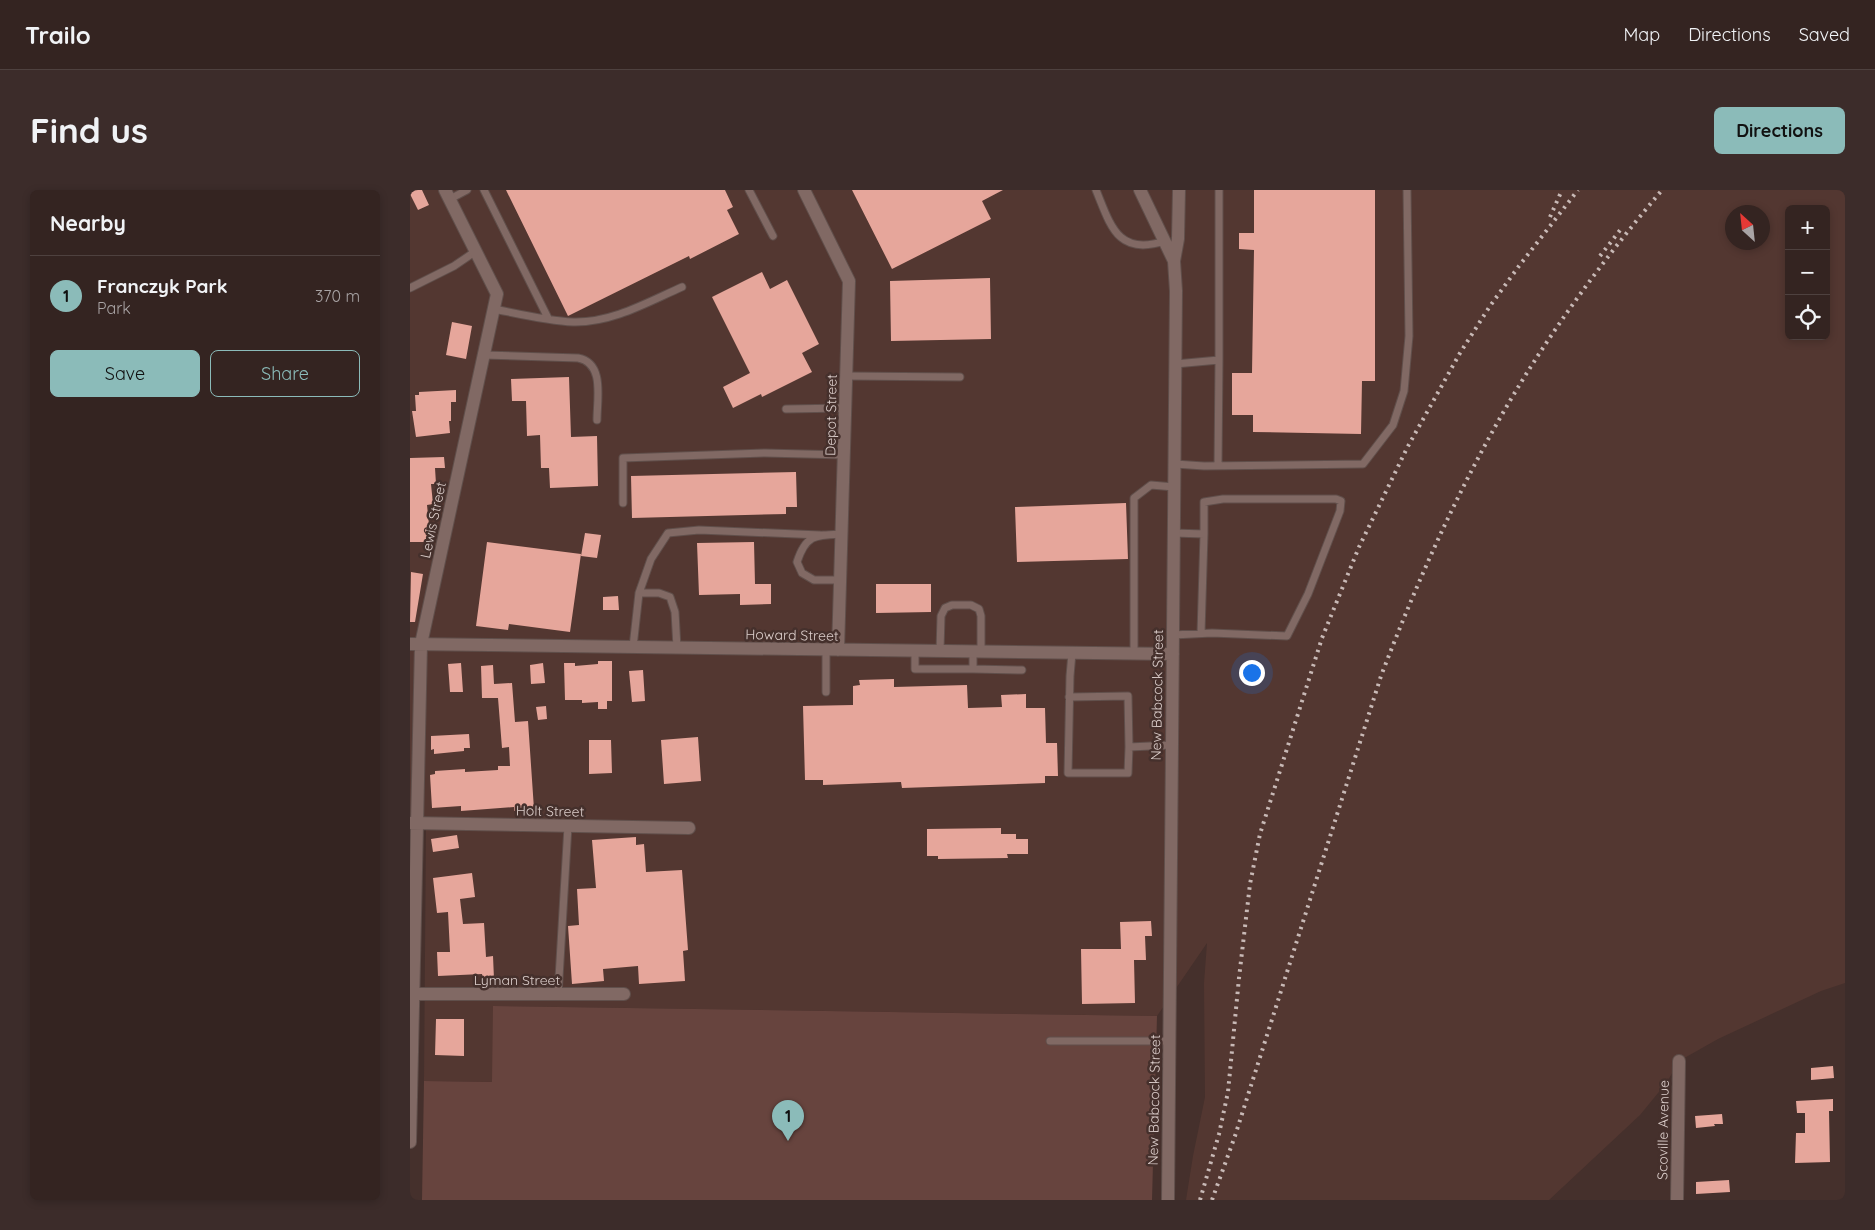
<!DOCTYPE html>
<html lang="en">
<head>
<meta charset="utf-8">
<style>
  :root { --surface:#342421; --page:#3c2c2a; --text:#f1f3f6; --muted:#a9a4a5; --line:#4e413f; --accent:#8bbbb9 }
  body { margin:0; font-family:Quicksand,sans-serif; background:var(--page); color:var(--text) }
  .controls { position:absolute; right:15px; top:15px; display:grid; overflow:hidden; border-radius:8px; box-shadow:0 2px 8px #0003 }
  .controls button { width:45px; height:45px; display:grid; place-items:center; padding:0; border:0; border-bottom:1px solid var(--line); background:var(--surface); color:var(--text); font:25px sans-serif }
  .compass { position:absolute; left:1315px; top:15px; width:45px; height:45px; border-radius:50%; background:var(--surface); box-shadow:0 2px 8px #0003; rotate:333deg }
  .you { position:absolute; left:841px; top:482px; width:18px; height:18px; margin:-12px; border:4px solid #fff; border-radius:50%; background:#1a73e8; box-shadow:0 0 0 8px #1a73e833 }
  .badge { display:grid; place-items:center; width:32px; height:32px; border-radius:50%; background:var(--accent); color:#111; font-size:16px; font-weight:700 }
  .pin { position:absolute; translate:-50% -41px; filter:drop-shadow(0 1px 2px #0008) }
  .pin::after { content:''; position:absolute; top:26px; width:18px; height:15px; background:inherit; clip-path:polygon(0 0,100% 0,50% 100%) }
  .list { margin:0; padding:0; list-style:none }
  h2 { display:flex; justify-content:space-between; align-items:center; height:65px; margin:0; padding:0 20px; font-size:21px }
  h2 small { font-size:16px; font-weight:400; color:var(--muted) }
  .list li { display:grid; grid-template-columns:32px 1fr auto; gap:15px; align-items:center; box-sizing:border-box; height:80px; padding:0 20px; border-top:1px solid var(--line) }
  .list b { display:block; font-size:19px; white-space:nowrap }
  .list p { margin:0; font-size:16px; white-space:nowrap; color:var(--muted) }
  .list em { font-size:16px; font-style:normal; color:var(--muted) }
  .actions { display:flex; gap:10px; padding:15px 20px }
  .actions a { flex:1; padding:11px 0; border:1px solid var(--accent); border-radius:8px; text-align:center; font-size:18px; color:var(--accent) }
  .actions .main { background:var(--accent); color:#111 }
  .icon { flex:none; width:28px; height:28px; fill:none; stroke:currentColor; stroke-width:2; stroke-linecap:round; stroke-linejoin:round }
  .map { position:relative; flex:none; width:1435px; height:1010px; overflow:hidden; border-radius:8px }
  header { display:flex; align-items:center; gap:30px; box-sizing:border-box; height:70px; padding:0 25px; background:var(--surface); border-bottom:1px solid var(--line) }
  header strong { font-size:24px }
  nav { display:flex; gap:28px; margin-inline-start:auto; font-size:18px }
  .intro { display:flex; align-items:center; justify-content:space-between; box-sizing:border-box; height:120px; padding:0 30px }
  h1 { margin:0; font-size:35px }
  .button { padding:12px 22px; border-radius:8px; background:var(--accent); color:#111; font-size:18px; font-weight:700 }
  main { display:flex; gap:30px; padding:0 30px }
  aside { flex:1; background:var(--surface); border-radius:8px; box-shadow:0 2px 8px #0003 }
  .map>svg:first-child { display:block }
</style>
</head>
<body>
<header>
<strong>Trailo</strong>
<nav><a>Map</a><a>Directions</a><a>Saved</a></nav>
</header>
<div class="intro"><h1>Find us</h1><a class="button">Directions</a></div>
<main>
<aside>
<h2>Nearby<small></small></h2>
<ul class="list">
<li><span class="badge">1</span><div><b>Franczyk Park</b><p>Park</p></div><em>370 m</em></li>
</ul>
<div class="actions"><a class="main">Save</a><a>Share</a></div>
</aside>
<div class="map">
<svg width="1435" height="1010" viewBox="0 0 1435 1010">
  <rect width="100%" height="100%" fill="#45302c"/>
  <path fill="#533731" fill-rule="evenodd" d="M0 0H1435V793L1411 801 1308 849 1269 871 1257 892 1230 925 1139 1010H776L783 966 795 907 794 793 797 753 747 826 83 816V892L14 891 16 635 0 636ZM1379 19H1416V146H1379ZM1322 22H1352V52H1322Z"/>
  <path fill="#67443e" d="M83 816 747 826 742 1010H12L14 891 82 892Z"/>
  <path fill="#e6a69b" d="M0 0H12L19 15 8 20 0 4Z
    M96 0H315L323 17 317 20 329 44 280 69 279 66 158 126Z
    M442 0H593L572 11 581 29 482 79Z
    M844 0H965V191H952L951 244 843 242V225H822V183H842L844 60 829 59V43H844Z
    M352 82 360 99 377 90 409 154 392 163 402 182 352 207 351 204 323 218 313 197 340 183 302 107Z
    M580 88 581 149 481 151 480 91Z
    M42 132 62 136 56 169 36 165Z
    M159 187 161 247 187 246 188 296 140 298 139 278H131L130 245 117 246 116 211H102L101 189Z
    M46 200V212H41V231H39L40 243 6 247 2 221H6L5 205H9V202Z
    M34 267 35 278H25L26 294H21L23 314 17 315 19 335H17L18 352H0V268Z
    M386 282 387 317H376V324L222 328 221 286Z
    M716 313 718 369 607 372 605 317Z
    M175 343 191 345 187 368 171 366Z
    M77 352 171 364 160 442 99 434 98 440 66 436Z
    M344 352 345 394H361V414L330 415V404L289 405 287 353Z
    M1 382 13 384 5 432H0Z
    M466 394H521V422L466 423Z
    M208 406 209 420H193V407Z
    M188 471H202V511H197V519H188V512L172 513V510H155L154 473H165V476L188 474Z
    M51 473 53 502H40L38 474Z
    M133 473 135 493 121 494 120 475Z
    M83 475 84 494 102 493 105 532 118 531 124 619 104 621V617L51 621V616L22 618 20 585 25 584V581L55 579V582L88 580V576H100L99 557 92 558 88 508H72L71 476Z
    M233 480 235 511 222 512 219 481Z
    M484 489V497L557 495 558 518 592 517 591 505 616 504V518H635L636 553H647L648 586H635V593L492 598 491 592 413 595V590H395L393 516 443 515V496L450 495 449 490Z
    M136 516 137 529 128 530 126 517Z
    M59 544 60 558H54V561L24 564V559L21 560V546Z
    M288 547 291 591 254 594 251 550Z
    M179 550H201L202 583 179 584Z
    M591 638V644H606V649H618V664H597L598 668 528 669V666H517V639Z
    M47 645 49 658 23 662 21 649Z
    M226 647V655L234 654 236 682 272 680 278 760 273 761 275 791 229 794 228 776 193 779 194 791 162 794 158 736 169 735 167 699 186 698 182 650Z
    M62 683 65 707 50 709 53 734 74 733 76 767 83 766 84 789 73 790 72 784 28 786 27 762H40L38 722 27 723 23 688Z
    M741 731 742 746H735L736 770H724L725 813 672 814 671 759H711L710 732Z
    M26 829H54V866L25 865Z
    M1423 876 1424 888 1401 890V878Z
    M1423 909V921H1419L1420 972 1385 973 1386 943H1395V923H1387L1386 911Z
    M1312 924 1313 934H1304L1305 936 1286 938 1285 926Z
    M1319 990 1320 1002 1286 1004V992Z"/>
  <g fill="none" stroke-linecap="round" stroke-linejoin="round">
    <defs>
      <path id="service" d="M74 0 138 128
        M339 0 363 46
        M686 0C701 37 708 66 755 51
        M40 9 57 0
        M0 98 44 76 66 61
        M84 119C109 124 138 131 163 132 202 133 238 112 272 97
        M74 165 168 168C195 173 187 209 187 230
        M809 170V0
        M765 174 809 170 808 276
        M436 186 550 187
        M376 219 436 218
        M765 274 794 276 953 274 983 235 994 201 999 146 997 0
        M213 313V268L355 263 435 265
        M430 390H404L392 383 387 372C396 344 406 345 432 344
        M229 403H249L260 407 265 422 267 458
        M791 443 794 344
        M763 445 802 443 877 446 898 404 930 321 931 311 926 309H813L794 312V344L764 343
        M223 457 229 403 241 369 258 343 289 340 410 345
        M505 461V479H563
        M530 461 531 426 535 418 542 415H561L569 419 571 426V462
        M563 462V479L612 480
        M662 463 660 486 658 583H718L719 557 762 555
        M724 464V308L741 295 764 297
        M416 502V460
        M659 507 718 506 719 557
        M148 805 158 636
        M640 851H759"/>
      <path id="minor" d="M394 0 439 91 428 460
        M730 0 764 71
        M0 454 763 464
        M0 633 279 638
        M0 804H214
        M0 952 11 454 87 104 35 0
        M758 1010 766 101 764 71 768 49 769 0
        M1267 1010 1269 871"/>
    </defs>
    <use href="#service" stroke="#604f4b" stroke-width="9"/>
    <use href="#minor" stroke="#604f4b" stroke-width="14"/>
    <use href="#service" stroke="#816964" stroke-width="7"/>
    <use href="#minor" stroke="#816964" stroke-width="12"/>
    <path stroke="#c8b9b6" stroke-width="4" stroke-dasharray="2.5 5" stroke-linecap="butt" d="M1140 27 1152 0
      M1190 66 1211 39
      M790 1010 809 944 818 902 829 788 840 694 850 644 912 448 949 357 997 258 1050 163 1080 116 1109 76 1168 0
      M802 1010 825 946 971 486C1005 397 1043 311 1090 228 1136 147 1192 71 1252 0"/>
  </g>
  <g text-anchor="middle" stroke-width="5" stroke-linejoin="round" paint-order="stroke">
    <g font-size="14" fill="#dccecb" stroke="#45302c">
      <text transform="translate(421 225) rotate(-89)" y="5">Depot Street</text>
      <text transform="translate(23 330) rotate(-78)" y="5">Lewis Street</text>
      <text transform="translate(382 445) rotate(1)" y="5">Howard Street</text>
      <text transform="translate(747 505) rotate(-89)" y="5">New Babcock Street</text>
      <text transform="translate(140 621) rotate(1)" y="5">Holt Street</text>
      <text x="107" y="795">Lyman Street</text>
      <text transform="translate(744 910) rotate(-89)" y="5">New Babcock Street</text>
      <text transform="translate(1253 940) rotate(-89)" y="5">Scoville Avenue</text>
    </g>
  </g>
</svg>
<div class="controls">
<button>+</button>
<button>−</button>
<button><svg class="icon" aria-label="locate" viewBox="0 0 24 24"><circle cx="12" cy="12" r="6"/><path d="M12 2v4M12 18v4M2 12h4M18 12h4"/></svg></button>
</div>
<svg class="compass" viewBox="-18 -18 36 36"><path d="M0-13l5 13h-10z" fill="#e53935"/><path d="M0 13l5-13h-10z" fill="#a9a4a5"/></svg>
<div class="you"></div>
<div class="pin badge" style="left:378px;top:951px">1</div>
</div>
</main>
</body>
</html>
